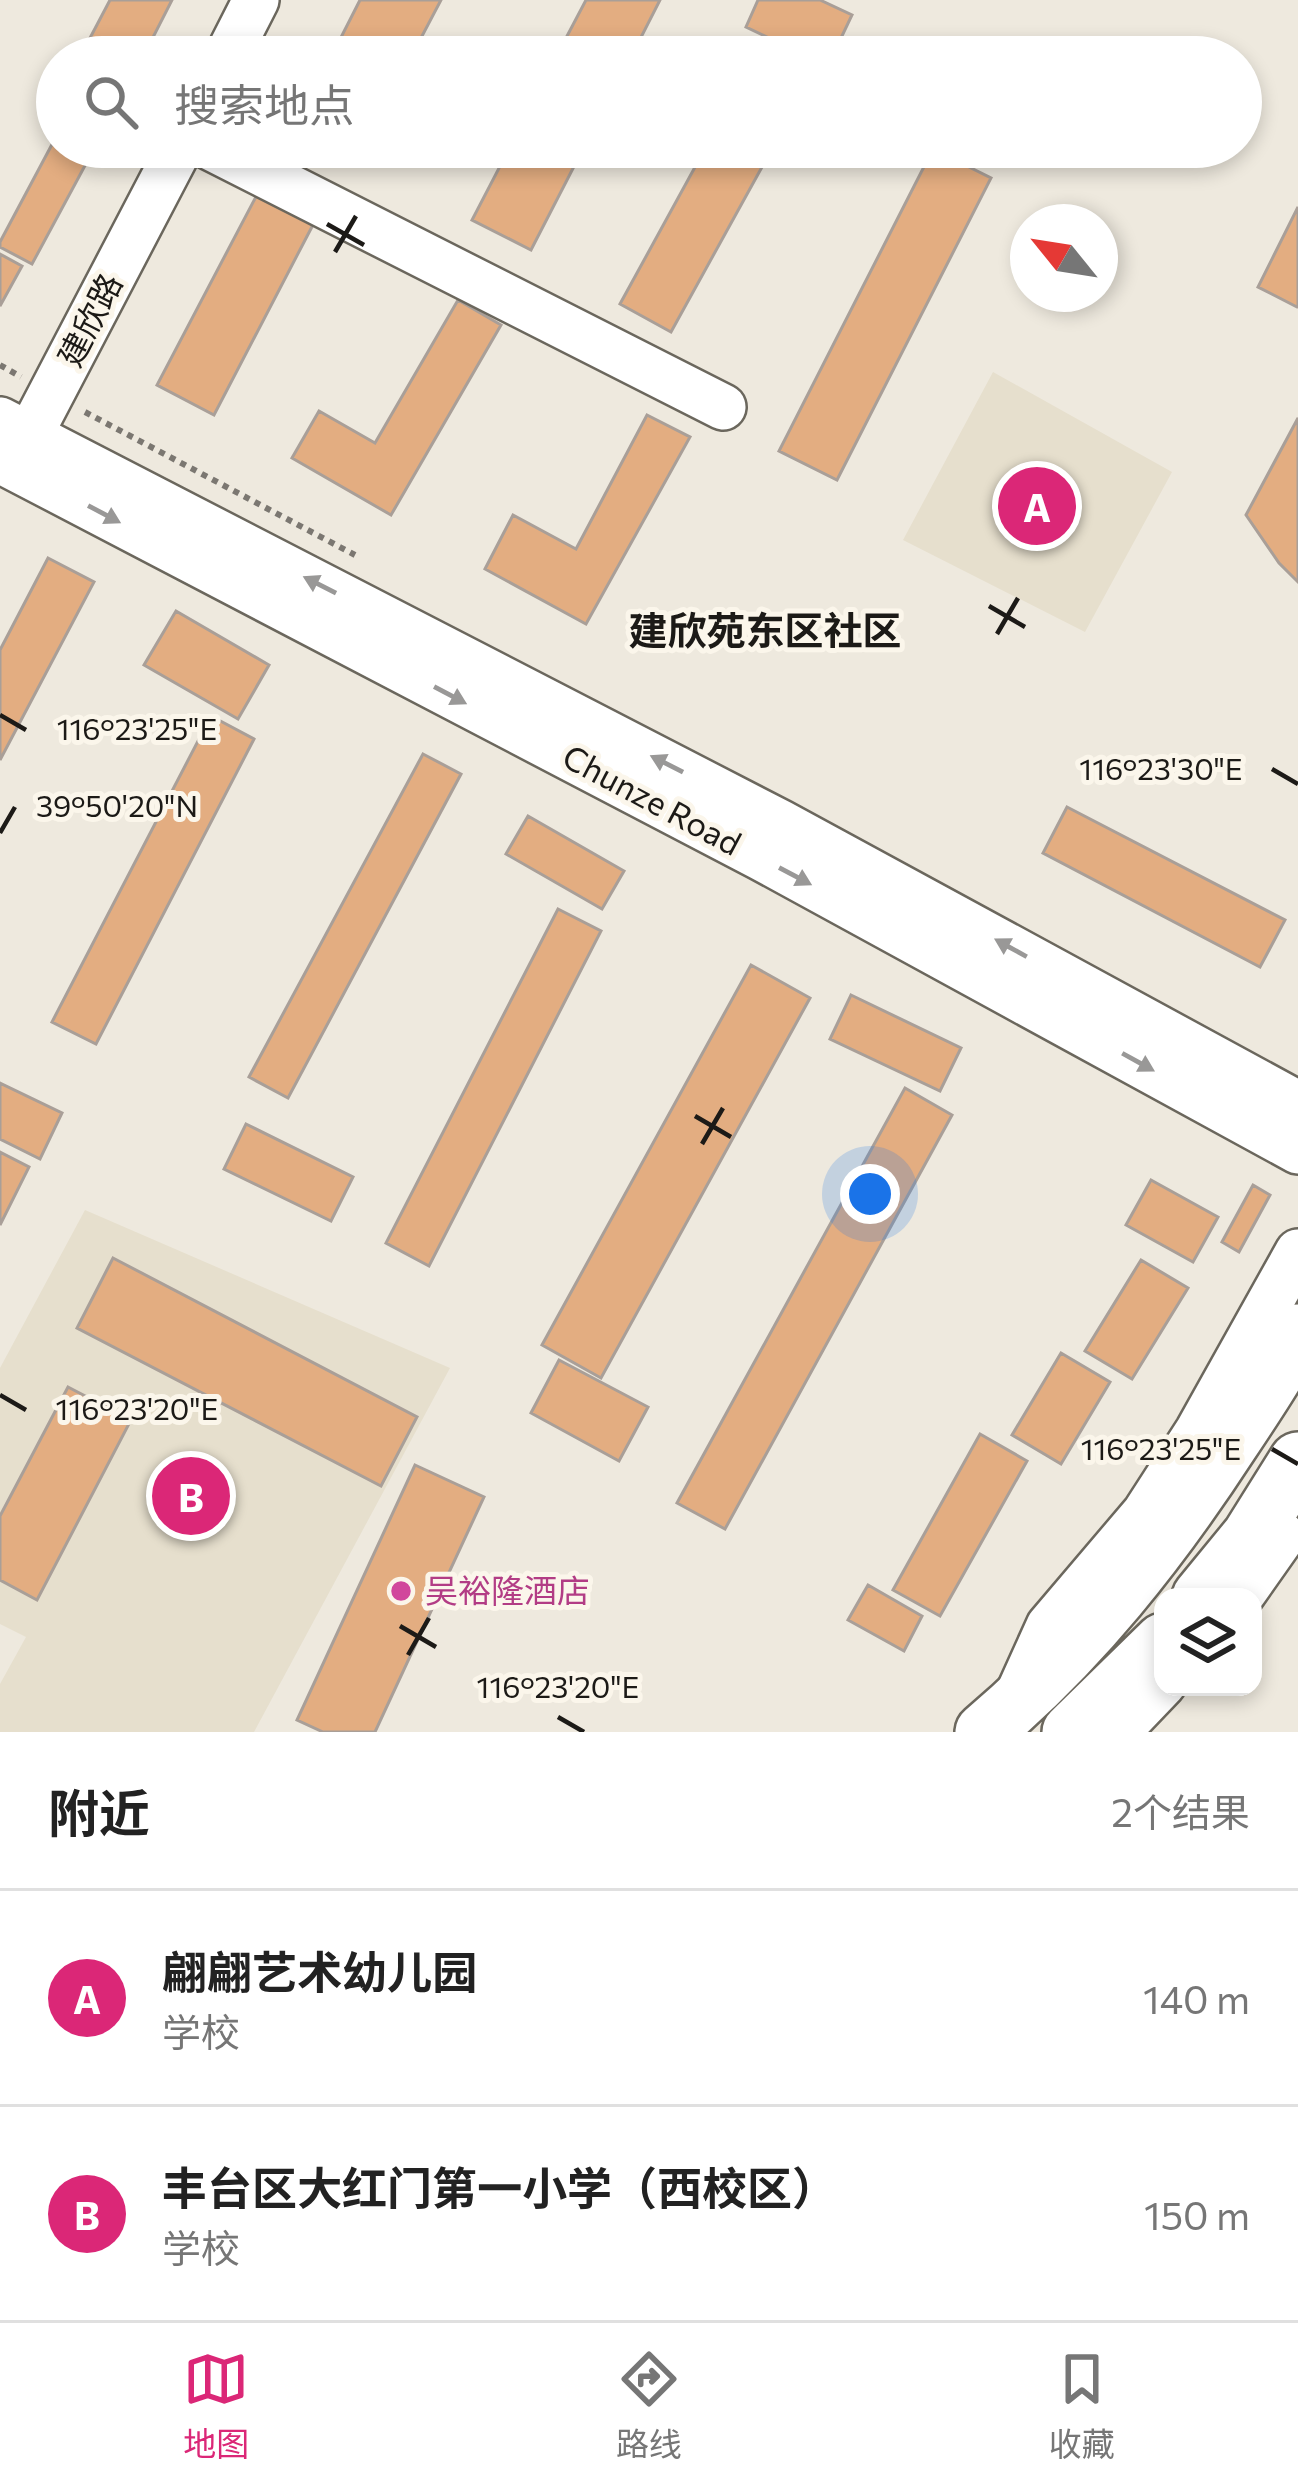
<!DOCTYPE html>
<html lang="zh">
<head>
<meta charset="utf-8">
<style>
  :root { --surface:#fff; --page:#f6f6f6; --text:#222; --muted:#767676; --line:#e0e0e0; --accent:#db2777 }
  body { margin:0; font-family:Commissioner,"Noto Sans SC",sans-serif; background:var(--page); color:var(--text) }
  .controls { position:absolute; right:36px; bottom:36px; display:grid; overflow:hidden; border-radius:24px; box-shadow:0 6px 18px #0003 }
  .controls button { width:108px; height:108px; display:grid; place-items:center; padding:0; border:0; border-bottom:3px solid var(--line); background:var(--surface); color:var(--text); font:60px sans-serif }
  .compass { position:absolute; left:1010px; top:204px; width:108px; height:108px; border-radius:50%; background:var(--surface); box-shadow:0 6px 18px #0003; rotate:300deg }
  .you { position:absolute; left:870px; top:1194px; width:42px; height:42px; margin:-30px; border:9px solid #fff; border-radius:50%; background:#1a73e8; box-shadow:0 0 0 18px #1a73e833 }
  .badge { display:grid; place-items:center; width:78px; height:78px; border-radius:50%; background:var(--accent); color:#fff; font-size:39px; font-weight:700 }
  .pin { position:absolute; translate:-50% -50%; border:6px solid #fff; box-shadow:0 3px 12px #0006 }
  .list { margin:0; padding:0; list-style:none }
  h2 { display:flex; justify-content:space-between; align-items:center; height:156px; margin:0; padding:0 48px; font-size:51px }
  h2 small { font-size:39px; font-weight:400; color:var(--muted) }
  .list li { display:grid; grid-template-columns:78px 1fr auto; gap:36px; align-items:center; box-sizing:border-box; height:216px; padding:0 48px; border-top:3px solid var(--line) }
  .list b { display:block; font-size:45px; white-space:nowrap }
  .list p { margin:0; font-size:39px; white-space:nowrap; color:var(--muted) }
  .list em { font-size:39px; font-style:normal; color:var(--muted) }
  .icon { flex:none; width:66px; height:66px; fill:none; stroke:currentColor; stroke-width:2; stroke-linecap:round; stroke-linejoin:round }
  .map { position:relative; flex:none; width:1298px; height:1732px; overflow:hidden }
  .search { position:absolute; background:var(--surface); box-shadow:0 6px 18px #0003; left:36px; right:36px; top:36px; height:132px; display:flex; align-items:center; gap:30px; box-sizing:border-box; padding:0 42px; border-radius:66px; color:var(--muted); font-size:45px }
  .sheet { height:588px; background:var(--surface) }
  nav { display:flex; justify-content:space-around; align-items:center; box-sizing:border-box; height:168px; border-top:3px solid var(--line); background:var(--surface); font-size:33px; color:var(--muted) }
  nav a { display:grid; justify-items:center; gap:6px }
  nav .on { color:var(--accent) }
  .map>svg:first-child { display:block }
</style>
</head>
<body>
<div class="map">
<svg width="1298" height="1732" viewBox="0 0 1298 1732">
  <rect width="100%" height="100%" fill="#eee9de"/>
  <path fill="#e6dfcd" d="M993 372 1172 472 1085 632 903 540Z
    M85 1210 450 1368 254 1732H0V1684L26 1637 0 1624V1368Z"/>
  <path fill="#e3ad81" stroke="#a99f98" stroke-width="3" d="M110 0H172L143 57H80Z
    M360 0H441L411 57H331Z
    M586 0H660L631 57H556Z
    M758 0H820L852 15 832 57H809L746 27Z
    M57 135V147H95L32 264 0 247V242Z
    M319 147H365L356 166Z
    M510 147H584L531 250 472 220Z
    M706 147H773L671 332 620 304Z
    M966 147H1000L991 162Z
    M933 149 991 178 837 480 779 451Z
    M260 189 316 219 214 415 157 385Z
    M1298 207V306L1297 307 1258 287Z
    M0 254 22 266 0 306Z
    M458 300 501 325 391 515 292 458 319 411 375 443Z
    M647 415 690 437 586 624 485 569 513 515 576 549Z
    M1298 418V582L1279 563 1246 515Z
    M48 558 94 582 0 760V650Z
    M176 611 269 665 238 719 144 665Z
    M211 716 254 739 96 1044 52 1022Z
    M423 754 461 774 288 1098 249 1077Z
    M1067 807 1285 920 1260 967 1043 853Z
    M528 816 624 871 602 909 506 854Z
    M558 909 601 931 429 1266 386 1243Z
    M751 965 810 998 601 1378 542 1345Z
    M851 995 961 1048 940 1091 830 1039Z
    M0 1083 62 1113 40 1159 0 1139Z
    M905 1088 952 1115 725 1529 677 1503Z
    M246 1124 353 1177 331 1221 224 1169Z
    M0 1152 29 1167 0 1225Z
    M1151 1180 1218 1217 1193 1262 1126 1225Z
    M1253 1185 1270 1195 1239 1252 1222 1242Z
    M113 1258 417 1417 381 1486 77 1328Z
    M1141 1260 1188 1288 1132 1379 1085 1351Z
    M1061 1353 1110 1382 1061 1464 1012 1435Z
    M559 1360 648 1407 619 1461 531 1413Z
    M68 1387 131 1420 37 1600 0 1580V1516Z
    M980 1434 1027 1461 940 1616 893 1590Z
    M415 1465 484 1497 375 1732H323L297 1720Z
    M868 1585 922 1616 904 1651 848 1620Z"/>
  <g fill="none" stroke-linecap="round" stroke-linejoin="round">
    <defs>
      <path id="minor" d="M227 57 256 0
        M210 147 723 407
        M0 420 781 823 1298 1104
        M0 460 760 857 1298 1151
        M15 463 180 147
        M1240 1597 1283 1536
        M1021 1688 1049 1626 1145 1513 1198 1431 1298 1252
        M1117 1732 1163 1684"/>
      <path id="major" d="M1201 1597 1251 1536 1298 1461
        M984 1732C1083 1648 1159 1552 1230 1443 1254 1407 1278 1371 1298 1333
        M1071 1732 1163 1642"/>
    </defs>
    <use href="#minor" stroke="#6b675d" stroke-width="50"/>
    <use href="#major" stroke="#6b675d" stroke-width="62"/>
    <path stroke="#7b7771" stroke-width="6" stroke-dasharray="6 6" stroke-linecap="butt" d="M0 365 21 377
      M85 412 355 555"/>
    <use href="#minor" stroke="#fff" stroke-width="45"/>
    <use href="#major" stroke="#fff" stroke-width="57"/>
  </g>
  <defs><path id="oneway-solid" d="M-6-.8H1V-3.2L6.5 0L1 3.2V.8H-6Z" transform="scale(3)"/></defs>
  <g fill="#999897">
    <use href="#oneway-solid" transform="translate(104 514) rotate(28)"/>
    <use href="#oneway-solid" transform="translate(320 585) rotate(-153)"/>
    <use href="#oneway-solid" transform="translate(450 695) rotate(28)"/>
    <use href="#oneway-solid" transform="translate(667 764) rotate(-153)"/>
    <use href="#oneway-solid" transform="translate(795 876) rotate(28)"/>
    <use href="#oneway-solid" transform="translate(1011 948) rotate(-151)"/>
    <use href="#oneway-solid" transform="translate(1138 1062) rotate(29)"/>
  </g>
  <path fill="none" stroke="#1c1a17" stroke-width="4.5" d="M327 224 364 245M335 252 356 216M989 606 1025 627M997 634 1018 598M0 715 26 730M1272 769 1298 784M0 833 15 807M695 1116 731 1137M702 1144 723 1108M0 1395 26 1410M1272 1449 1298 1464M400 1626 436 1647M408 1655 429 1618M558 1717 584 1732"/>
  <circle fill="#d1479c" stroke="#fbf6eb" stroke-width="4.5" cx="401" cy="1591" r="12"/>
  <g text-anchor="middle" stroke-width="10" stroke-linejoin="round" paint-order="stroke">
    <g font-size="33" fill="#1c1a17" stroke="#fbf6eb">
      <text transform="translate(90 320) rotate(-63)" y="12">建欣路</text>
      <text transform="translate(652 800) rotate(28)" y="12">Chunze Road</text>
    </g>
    <g font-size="33" fill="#b23c85" stroke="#fbf6eb" text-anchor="start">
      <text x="425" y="1603">吴裕隆酒店</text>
    </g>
    <g font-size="39" font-weight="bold" fill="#1c1a17" stroke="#fbf6eb">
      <text x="765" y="645">建欣苑东区社区</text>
    </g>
  </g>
  <g font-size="30" text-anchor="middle" fill="#1c1a17" stroke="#fbf6eb" stroke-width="10" stroke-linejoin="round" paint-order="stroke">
    <text x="137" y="740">116°23'25"E</text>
    <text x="1161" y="780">116°23'30"E</text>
    <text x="117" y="817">39°50'20"N</text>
    <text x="137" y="1420">116°23'20"E</text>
    <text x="1161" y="1460">116°23'25"E</text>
    <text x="558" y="1698">116°23'20"E</text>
  </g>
</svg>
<div class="controls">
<button><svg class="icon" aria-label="layers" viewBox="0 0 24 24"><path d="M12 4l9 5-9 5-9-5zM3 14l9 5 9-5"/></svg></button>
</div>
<svg class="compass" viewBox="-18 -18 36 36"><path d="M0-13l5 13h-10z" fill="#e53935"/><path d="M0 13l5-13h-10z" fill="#767676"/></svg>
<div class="you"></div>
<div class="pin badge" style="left:1037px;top:506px">A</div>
<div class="pin badge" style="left:191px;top:1496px">B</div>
<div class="search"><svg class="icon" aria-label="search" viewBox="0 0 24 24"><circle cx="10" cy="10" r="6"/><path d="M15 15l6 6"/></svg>搜索地点</div>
</div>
<section class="sheet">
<h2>附近<small>2个结果</small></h2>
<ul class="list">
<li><span class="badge">A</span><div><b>翩翩艺术幼儿园</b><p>学校</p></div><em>140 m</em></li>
<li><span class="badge">B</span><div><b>丰台区大红门第一小学（西校区）</b><p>学校</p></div><em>150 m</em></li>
</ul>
</section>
<nav>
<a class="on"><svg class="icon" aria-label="map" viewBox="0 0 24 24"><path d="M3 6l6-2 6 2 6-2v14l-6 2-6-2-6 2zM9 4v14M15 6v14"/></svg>地图</a>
<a><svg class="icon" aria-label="directions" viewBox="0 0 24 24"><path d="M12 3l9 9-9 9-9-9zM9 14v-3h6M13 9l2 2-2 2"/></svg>路线</a>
<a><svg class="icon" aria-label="saved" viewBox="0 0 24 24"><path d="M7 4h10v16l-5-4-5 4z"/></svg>收藏</a>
</nav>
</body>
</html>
